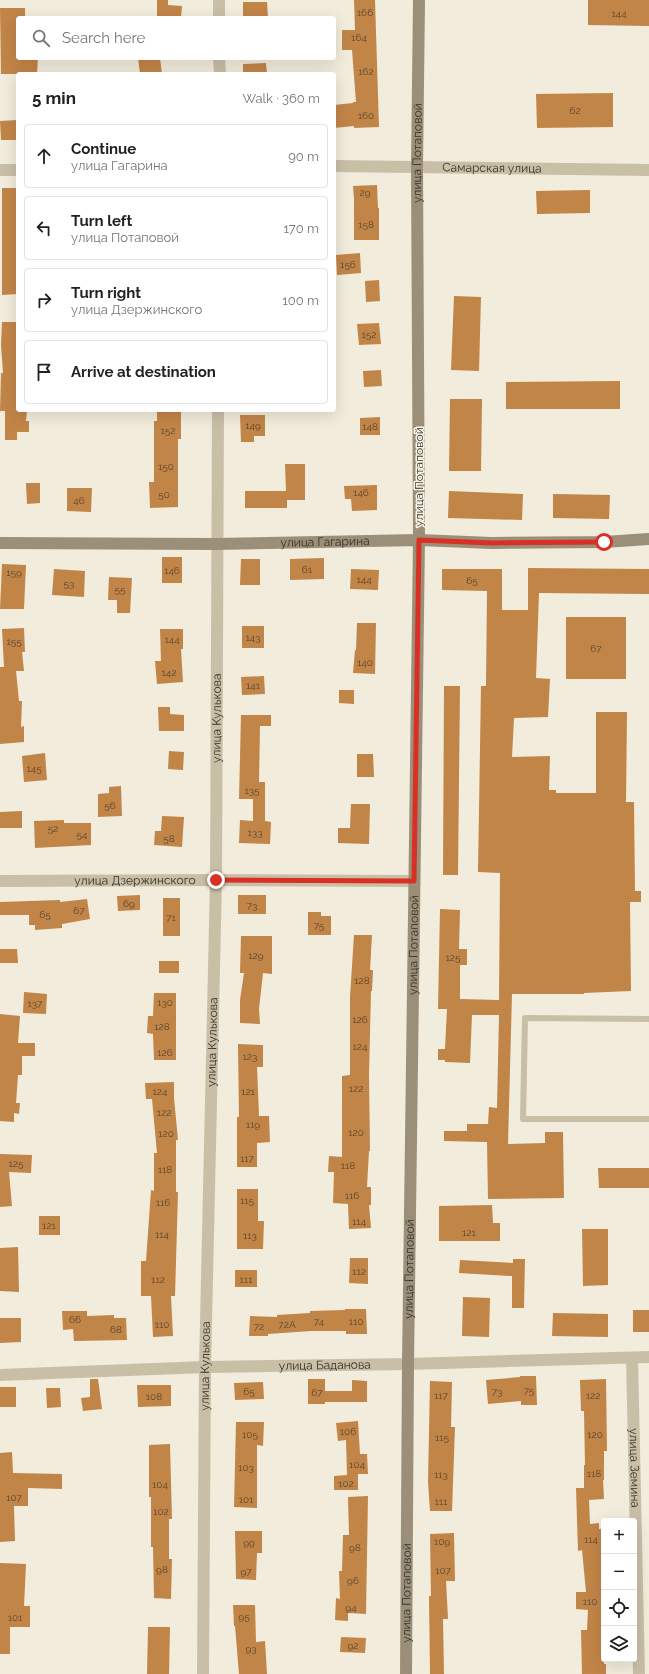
<!DOCTYPE html>
<html lang="en">
<head>
<meta charset="utf-8">
<style>
  :root { --surface:#fff; --page:#f2f2f2; --text:#222; --muted:#767676; --line:#e0e0e0 }
  body { margin:0; font-family:Raleway,sans-serif; background:var(--page); color:var(--text) }
  .controls { position:absolute; right:12px; bottom:12px; display:grid; overflow:hidden; border-radius:4px; box-shadow:0 4px 16px #0002 }
  .controls button { width:36px; height:36px; display:grid; place-items:center; padding:0; border:0; border-bottom:1px solid var(--line); background:var(--surface); color:var(--text); font:20px sans-serif }
  .stop { position:absolute; width:12px; height:12px; margin:-9px; border:3px solid #d93025; border-radius:50%; background:#fff }
  .stop.end { background:#d93025; border-color:#fff; box-shadow:0 1px 4px #0008 }
  .list { margin:0; padding:0; list-style:none }
  h2 { display:flex; justify-content:space-between; align-items:center; height:52px; margin:0; padding:0 16px; font-size:17px }
  h2 small { font-size:13px; font-weight:400; color:var(--muted) }
  .list li { display:grid; grid-template-columns:26px 1fr auto; gap:12px; align-items:center; box-sizing:border-box; height:64px; margin:0 8px 8px; padding:0 8px; border:1px solid var(--line); border-radius:4px }
  .list b { display:block; font-size:15px; white-space:nowrap }
  .list p { margin:0; font-size:13px; white-space:nowrap; color:var(--muted) }
  .list em { font-size:13px; font-style:normal; color:var(--muted) }
  .icon { flex:none; width:22px; height:22px; fill:none; stroke:currentColor; stroke-width:2; stroke-linecap:round; stroke-linejoin:round }
  .map { position:relative; flex:none; width:649px; height:1674px; overflow:hidden }
  .search { position:absolute; background:var(--surface); box-shadow:0 4px 16px #0002; left:16px; top:16px; width:320px; height:44px; display:flex; align-items:center; gap:10px; box-sizing:border-box; padding:0 14px; border-radius:4px; color:var(--muted); font-size:15px }
  .panel { position:absolute; background:var(--surface); box-shadow:0 4px 16px #0002; left:16px; top:72px; width:320px; height:340px; border-radius:4px }
  .map>svg:first-child { display:block }
</style>
</head>
<body>
<div class="map">
<svg width="649" height="1674" viewBox="0 0 649 1674">
  <rect width="100%" height="100%" fill="#f1ecdb"/>
  <path fill="#c28548" d="M157 0H168V5L182 6 181 18H157Z
    M354 0H375L379 127 354 128V126L334 128V105L353 103V102H356L352 50H342V30H355Z
    M588 0H649V26L588 25Z
    M243 2H267L268 18H243Z
    M0 8H25V18H18V58H38L37 74H1Z
    M138 58H160L162 74H140Z
    M266 63 267 74H243V64Z
    M613 93V127L537 128 536 94Z
    M18 120V140H1L0 121Z
    M377 185 378 208H379V240H354V199L353 186Z
    M2 188H18V294L2 295Z
    M590 190V213L537 214 536 191Z
    M360 253 361 273 337 275 336 255Z
    M379 280 380 301 366 302 365 281Z
    M454 296 481 297 479 371 451 370Z
    M2 322H18V410H27L26 421H29V432H17V440H5V411H0L1 373H3L1 345Z
    M379 323 381 344 359 345 357 324Z
    M381 370 382 386 364 387 363 371Z
    M620 381V409H506V382Z
    M450 399H482L481 471H449Z
    M157 410H181V439H178V507L150 508 149 482H154V421H157Z
    M240 415H265V436H254V442H241Z
    M380 417V435H360V418Z
    M285 464H305V500H287V508H245V491H286Z
    M26 483H40V503L27 504Z
    M377 485V510L352 511 351 499H345L344 486Z
    M67 488H92L91 512 67 511Z
    M449 491 523 494 522 520 448 518Z
    M553 494 610 495 609 519 553 518Z
    M162 557H182V583H162Z
    M324 558V579L290 580V559Z
    M241 559H260V585H240Z
    M2 564 26 565 24 609H0Z
    M528 568 649 569V594L539 593 536 678 550 679 548 717 514 718 512 757 550 756 549 790H556V793H596V712H627L626 802H634L635 891H641V902H630L631 991 584 993V994H512L508 1144 545 1143V1132H563L564 1198 488 1199 487 1142 444 1141V1131H467V1124H488L489 1107 497 1108 499 1015H472L470 1063 445 1062V1060H438V1049H445L447 1009H438L440 909 460 910 459 949H467V965H460V999L499 1000 500 873 478 872 481 686H486L487 591 442 590V569H502V610H528Z
    M54 569 85 571 84 597 52 595Z
    M351 569 379 570 378 590 350 589Z
    M109 577 132 578 130 613H117V600H108Z
    M566 617H626V679H566Z
    M357 623H376L375 674 353 673 355 650H356Z
    M242 626H264V648H242Z
    M24 628 25 652H22L24 671H16L19 701H22L21 727 24 726V742L0 744V667H4L2 629Z
    M160 629H183V649H181L183 682 157 684 155 661H161Z
    M264 676 265 694 242 695 241 677Z
    M444 686H460L458 875H443Z
    M339 690H354V704L339 703Z
    M158 707H170V714L184 715V731H159Z
    M241 715H271V726H260L259 782H265V821L271 822 270 844 239 843 240 820 253 821V799H239Z
    M169 751 184 752 183 770 168 769Z
    M45 753 47 780 24 782 22 756Z
    M357 754H373L374 777H357Z
    M121 786 122 816 98 817V794L109 793V787Z
    M351 804H370L369 844 338 843V828H350Z
    M22 811V828H0V812Z
    M162 816 184 817 182 847 154 845 155 831H161Z
    M64 820V823H91V845L35 848 34 821Z
    M140 895V910L118 911 117 896Z
    M238 895H266V914H238Z
    M163 898H180V936H163Z
    M87 899 90 919 62 924V928L35 930V925H29V915H0V902L60 900V902Z
    M308 912H321V916H331V935H308Z
    M354 935H372L370 970H373L372 991H371L369 1075 370 1151H369L367 1187H371V1205H369L371 1228 349 1229 348 1204 333 1203 334 1172H328L329 1156 342 1157V1076L350 1075V997Z
    M241 936H272V974L263 973 259 1009 260 1024 240 1023V1000L244 973H240Z
    M0 949H17L18 963H0Z
    M159 961H179V973H159Z
    M24 992 47 994 46 1014 23 1013Z
    M154 993H176V1060H154L153 1034 147 1033 148 1016H153Z
    M0 1014 20 1016 18 1043H35V1056H22V1075H18L16 1103H20L19 1114 14 1113V1122L0 1121Z
    M238 1044 263 1045V1067H257L259 1116H269L270 1142 257 1143V1167H237V1117H239Z
    M174 1082V1098L178 1140H176V1192H178L175 1296H171L173 1336 153 1337 151 1296H141V1261H146L151 1190 154 1191V1153H157L152 1099H146L145 1083Z
    M0 1154 32 1155 31 1173 9 1172 12 1206 0 1207Z
    M598 1168H649V1188H599Z
    M237 1189H258V1221H264L263 1249H237Z
    M492 1205 493 1223H500V1241H439V1206Z
    M39 1216H60V1235H39Z
    M582 1229H608V1285L583 1286Z
    M18 1247 19 1292 0 1291V1248Z
    M350 1258H368V1284L349 1283Z
    M513 1259H525L524 1308H512V1276L459 1273 460 1260 513 1263Z
    M235 1270H257V1287H235Z
    M463 1297 490 1298 489 1337 462 1336Z
    M345 1309H366L367 1334H346V1331H311L268 1334V1336H249L250 1316 277 1317V1315L310 1313V1311L345 1310Z
    M633 1310H649V1332H633Z
    M62 1311H87V1316L114 1315V1318H126L127 1340 74 1341 73 1329 63 1330Z
    M553 1313 608 1314V1337L552 1336Z
    M0 1318H21V1342L0 1343Z
    M520 1376H536L537 1405H521V1401L488 1404 486 1380 520 1377Z
    M90 1379H98L102 1409 83 1411 81 1398 90 1397Z
    M308 1379H325V1391H352V1380L367 1381V1402H325V1404H308Z
    M606 1379 607 1451H604V1480H603L604 1499 589 1500 590 1524 599 1523V1529H604V1664H606V1674H582L581 1630H587L588 1610 576 1609V1592H586L582 1550 578 1551 576 1488H584V1465H585L584 1411H581L580 1380Z
    M430 1381 452 1382 451 1427H455L452 1511H430L428 1482Z
    M263 1382 264 1399 235 1400 234 1383Z
    M137 1385H171V1406L138 1407Z
    M0 1387H16V1407H0Z
    M46 1388H60L61 1407 47 1408Z
    M358 1421 360 1454H367L368 1474H358V1490H334V1476L347 1475 346 1440 338 1441 336 1423Z
    M236 1422H264L263 1446 257 1445V1508L234 1507Z
    M170 1444 172 1519H169V1559H172L171 1599 154 1598 153 1547H151V1497H149V1445Z
    M12 1452 13 1473 62 1474V1489L28 1488V1506H14L15 1541 0 1542V1453Z
    M368 1496 366 1614 348 1613V1621L335 1620 336 1598 340 1599 339 1571H342L343 1535H349L348 1497Z
    M235 1531H262V1553H257L256 1580 236 1579Z
    M454 1533 455 1581H446L448 1619H443L444 1674H430L429 1596H431L430 1534Z
    M0 1563 26 1564 24 1606H30V1627H10V1654H0Z
    M233 1605H255L256 1642 265 1641 267 1674H239L235 1626H234Z
    M148 1627H170L169 1674H147Z
    M341 1637 366 1638 365 1653 340 1652Z"/>
  <g fill="none" stroke-linecap="round" stroke-linejoin="round">
    <path stroke="#c9bfa7" stroke-width="6" d="M649 1019 525 1018 523 1119H649"/>
    <g stroke="#c9bfa7" stroke-width="12">
      <path d="M219 0V18"/>
      <path d="M219 58 220 74"/>
      <path id="s1" d="M334 166 649 170"/>
      <path d="M0 170H18"/>
      <path id="s2" d="M0 881 216 880 414 881"/>
      <path id="s3" d="M632 1358 639 1674"/>
      <path id="s4" d="M0 1375 205 1367 408 1364 649 1357"/>
      <path id="s5" d="M203 1674 205 1367 216 880 218 410"/>
    </g>
    <g stroke="#9c8f79" stroke-width="12">
      <path id="s6" d="M0 543 216 544 419 540 492 543 604 542 649 539"/>
      <path id="s7" d="M406 1674 408 1364 419 540 417 167 419 0"/>
    </g>
  </g>
  <g fill="none" stroke-linecap="round" stroke-linejoin="round">
    <path stroke="#d93025" stroke-width="5" d="M216 880 414 881 419 540 492 543 604 542"/>
  </g>
  <g text-anchor="middle" stroke-width="3" stroke-linejoin="round" paint-order="stroke">
    <g font-size="10" fill="#584530">
      <text x="365" y="16">166</text>
      <text x="619" y="17">144</text>
      <text x="359" y="41">164</text>
      <text x="366" y="75">162</text>
      <text x="575" y="114">62</text>
      <text x="366" y="119">160</text>
      <text x="365" y="196">29</text>
      <text x="366" y="228">158</text>
      <text x="348" y="268">156</text>
      <text x="369" y="338">152</text>
      <text x="253" y="429">149</text>
      <text x="370" y="430">148</text>
      <text x="168" y="434">152</text>
      <text x="166" y="470">150</text>
      <text x="361" y="496">146</text>
      <text x="164" y="498">50</text>
      <text x="79" y="504">46</text>
      <text x="307" y="573">61</text>
      <text x="172" y="574">146</text>
      <text x="14" y="576">159</text>
      <text x="364" y="583">144</text>
      <text x="472" y="584">65</text>
      <text x="69" y="587">53</text>
      <text x="120" y="593">55</text>
      <text x="253" y="641">143</text>
      <text x="172" y="643">144</text>
      <text x="14" y="645">155</text>
      <text x="596" y="652">67</text>
      <text x="365" y="666">140</text>
      <text x="169" y="676">142</text>
      <text x="253" y="689">141</text>
      <text x="34" y="772">145</text>
      <text x="252" y="794">135</text>
      <text x="110" y="809">56</text>
      <text x="53" y="832">52</text>
      <text x="255" y="836">133</text>
      <text x="82" y="838">54</text>
      <text x="169" y="842">58</text>
      <text x="129" y="907">69</text>
      <text x="252" y="909">73</text>
      <text x="79" y="914">67</text>
      <text x="45" y="918">65</text>
      <text x="171" y="921">71</text>
      <text x="319" y="929">75</text>
      <text x="256" y="959">129</text>
      <text x="453" y="961">125</text>
      <text x="362" y="984">128</text>
      <text x="165" y="1006">130</text>
      <text x="35" y="1007">137</text>
      <text x="360" y="1023">126</text>
      <text x="162" y="1030">128</text>
      <text x="360" y="1050">124</text>
      <text x="165" y="1056">126</text>
      <text x="250" y="1060">123</text>
      <text x="356" y="1092">122</text>
      <text x="160" y="1095">124</text>
      <text x="248" y="1095">121</text>
      <text x="164" y="1116">122</text>
      <text x="253" y="1128">119</text>
      <text x="356" y="1136">120</text>
      <text x="166" y="1137">120</text>
      <text x="247" y="1162">117</text>
      <text x="16" y="1167">125</text>
      <text x="348" y="1169">118</text>
      <text x="165" y="1173">118</text>
      <text x="352" y="1199">116</text>
      <text x="247" y="1204">115</text>
      <text x="163" y="1206">116</text>
      <text x="359" y="1225">114</text>
      <text x="49" y="1229">121</text>
      <text x="469" y="1236">121</text>
      <text x="162" y="1238">114</text>
      <text x="250" y="1239">113</text>
      <text x="359" y="1275">112</text>
      <text x="158" y="1283">112</text>
      <text x="246" y="1283">111</text>
      <text x="75" y="1323">66</text>
      <text x="319" y="1325">74</text>
      <text x="356" y="1325">110</text>
      <text x="162" y="1328">110</text>
      <text x="287" y="1328">72А</text>
      <text x="259" y="1330">72</text>
      <text x="116" y="1333">68</text>
      <text x="529" y="1394">75</text>
      <text x="249" y="1395">65</text>
      <text x="497" y="1395">73</text>
      <text x="317" y="1396">67</text>
      <text x="441" y="1399">117</text>
      <text x="593" y="1399">122</text>
      <text x="154" y="1400">108</text>
      <text x="348" y="1435">106</text>
      <text x="250" y="1438">105</text>
      <text x="595" y="1438">120</text>
      <text x="442" y="1441">115</text>
      <text x="357" y="1468">104</text>
      <text x="246" y="1471">103</text>
      <text x="594" y="1477">118</text>
      <text x="441" y="1478">113</text>
      <text x="346" y="1487">102</text>
      <text x="160" y="1488">104</text>
      <text x="14" y="1501">107</text>
      <text x="246" y="1503">101</text>
      <text x="441" y="1505">111</text>
      <text x="161" y="1515">102</text>
      <text x="591" y="1543">114</text>
      <text x="442" y="1545">109</text>
      <text x="249" y="1546">99</text>
      <text x="355" y="1551">98</text>
      <text x="162" y="1573">98</text>
      <text x="443" y="1574">107</text>
      <text x="246" y="1575">97</text>
      <text x="353" y="1584">96</text>
      <text x="590" y="1605">110</text>
      <text x="351" y="1611">94</text>
      <text x="244" y="1620">95</text>
      <text x="15" y="1621">101</text>
      <text x="353" y="1649">92</text>
      <text x="251" y="1652">93</text>
    </g>
    <g font-size="12" fill="#353028" stroke="#f9f5e7">
      <text dy="4" stroke="none"><textPath href="#s7" startOffset="1521">улица Потаповой</textPath></text>
      <text dy="4" stroke="none"><textPath href="#s1" startOffset="158">Самарская улица</textPath></text>
      <text transform="translate(419 477) rotate(-90)" y="4">улица Потаповой</text>
      <text dy="4" stroke="none"><textPath href="#s6" startOffset="325">улица Гагарина</textPath></text>
      <text dy="4" stroke="none"><textPath href="#s5" startOffset="956">улица Кулькова</textPath></text>
      <text dy="4" stroke="none"><textPath href="#s2" startOffset="135">улица Дзержинского</textPath></text>
      <text dy="4" stroke="none"><textPath href="#s7" startOffset="729">улица Потаповой</textPath></text>
      <text dy="4" stroke="none"><textPath href="#s5" startOffset="632">улица Кулькова</textPath></text>
      <text dy="4" stroke="none"><textPath href="#s7" startOffset="405">улица Потаповой</textPath></text>
      <text dy="4" stroke="none"><textPath href="#s4" startOffset="325">улица Баданова</textPath></text>
      <text dy="4" stroke="none"><textPath href="#s5" startOffset="308">улица Кулькова</textPath></text>
      <text dy="4" stroke="none"><textPath href="#s3" startOffset="110">улица Земина</textPath></text>
      <text dy="4" stroke="none"><textPath href="#s7" startOffset="81">улица Потаповой</textPath></text>
    </g>
  </g>
</svg>
<div class="controls">
<button>+</button>
<button>−</button>
<button><svg class="icon" aria-label="locate" viewBox="0 0 24 24"><circle cx="12" cy="12" r="6"/><path d="M12 2v4M12 18v4M2 12h4M18 12h4"/></svg></button>
<button><svg class="icon" aria-label="layers" viewBox="0 0 24 24"><path d="M12 4l9 5-9 5-9-5zM3 14l9 5 9-5"/></svg></button>
</div>
<div class="stop" style="left:604px;top:542px"></div>
<div class="stop end" style="left:216px;top:880px"></div>
<div class="search"><svg class="icon" aria-label="search" viewBox="0 0 24 24"><circle cx="10" cy="10" r="6"/><path d="M15 15l6 6"/></svg>Search here</div>
<section class="panel">
<h2>5 min<small>Walk · 360 m</small></h2>
<ul class="list">
<li><svg class="icon" aria-label="ahead" viewBox="0 0 24 24"><path d="M12 20V5M6 11l6-6 6 6"/></svg><div><b>Continue</b><p>улица Гагарина</p></div><em>90 m</em></li>
<li><svg class="icon" aria-label="left" viewBox="0 0 24 24"><path d="M17 20v-9H6M10 6l-5 5 5 5"/></svg><div><b>Turn left</b><p>улица Потаповой</p></div><em>170 m</em></li>
<li><svg class="icon" aria-label="right" viewBox="0 0 24 24"><path d="M7 20v-9h11M14 6l5 5-5 5"/></svg><div><b>Turn right</b><p>улица Дзержинского</p></div><em>100 m</em></li>
<li><svg class="icon" aria-label="arrive" viewBox="0 0 24 24"><path d="M6 21V4h12l-3 4 3 4H6"/></svg><div><b>Arrive at destination</b></div></li>
</ul>
</section>
</div>
</body>
</html>
